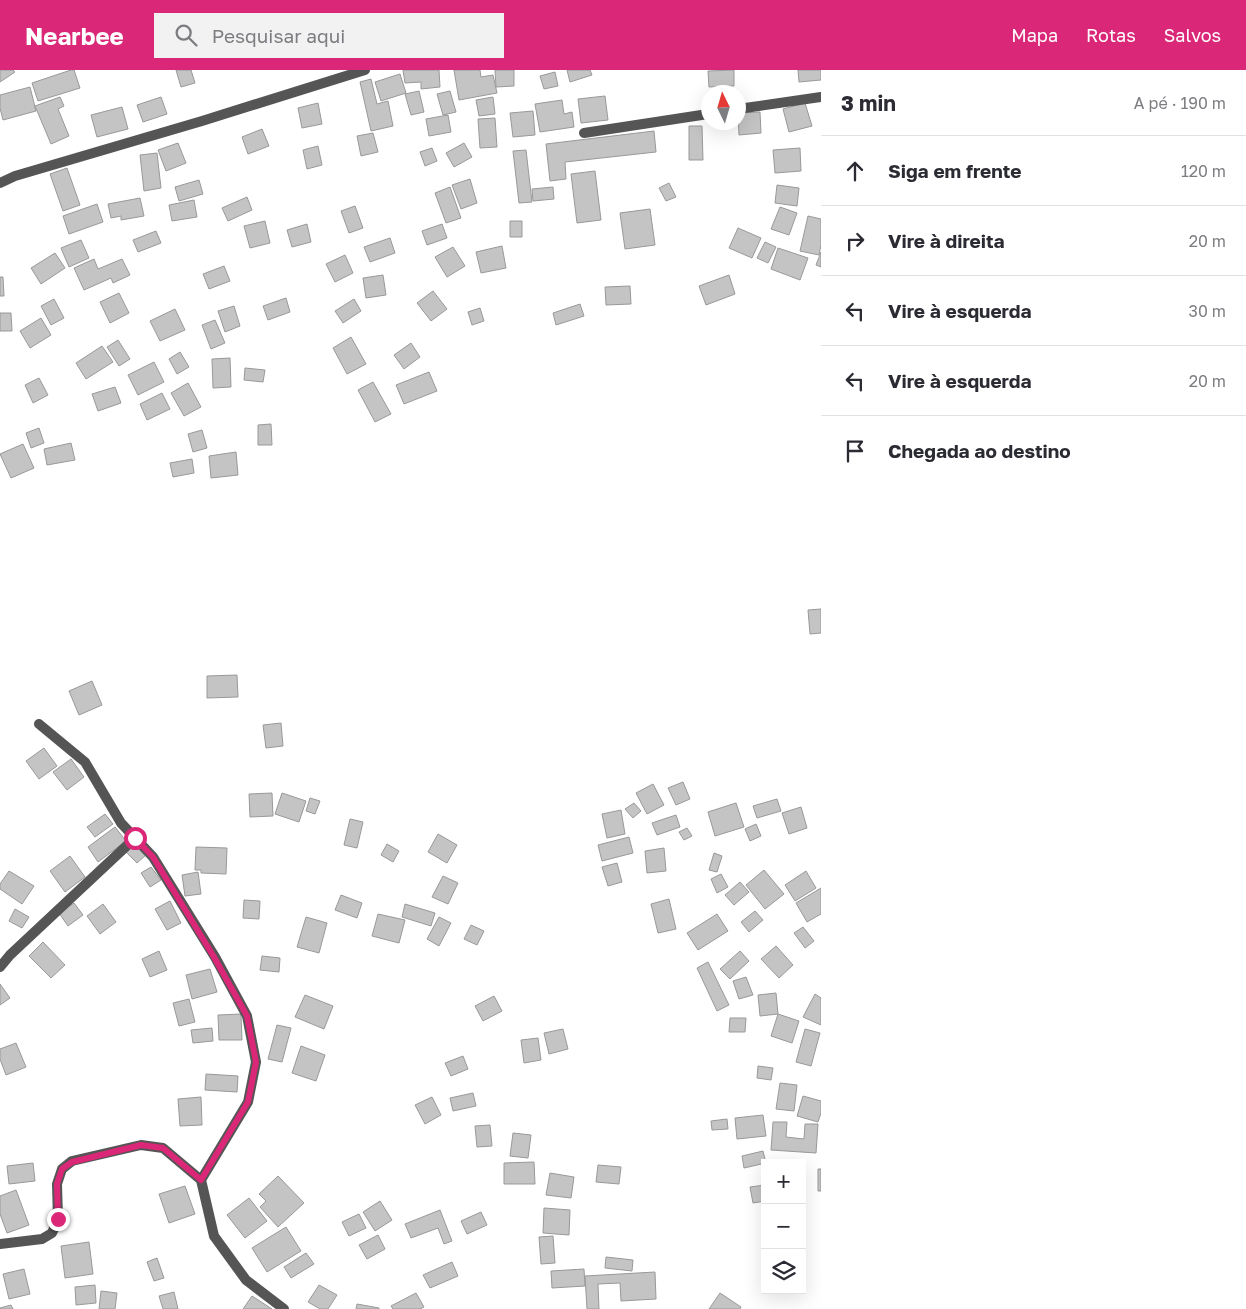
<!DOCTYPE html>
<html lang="pt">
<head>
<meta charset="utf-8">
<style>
  :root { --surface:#fff; --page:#f2f2f3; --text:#2b2b33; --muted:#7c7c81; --line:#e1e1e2; --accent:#db2777 }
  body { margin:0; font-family:"Golos Text",sans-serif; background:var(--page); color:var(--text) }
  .controls { position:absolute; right:15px; bottom:15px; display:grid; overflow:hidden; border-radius:0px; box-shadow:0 5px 20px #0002 }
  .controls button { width:45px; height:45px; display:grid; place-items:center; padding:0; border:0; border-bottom:1px solid var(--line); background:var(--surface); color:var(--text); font:25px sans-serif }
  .compass { position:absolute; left:701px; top:15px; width:45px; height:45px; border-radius:50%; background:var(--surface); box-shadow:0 5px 20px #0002; rotate:355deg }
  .stop { position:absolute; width:15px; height:15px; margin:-11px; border:4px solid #db2777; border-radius:50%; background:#fff }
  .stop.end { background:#db2777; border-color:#fff; box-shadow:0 1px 5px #0008 }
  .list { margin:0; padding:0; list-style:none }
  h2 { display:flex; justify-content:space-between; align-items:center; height:65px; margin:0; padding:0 20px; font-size:21px }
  h2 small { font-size:16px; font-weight:400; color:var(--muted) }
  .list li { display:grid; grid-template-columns:32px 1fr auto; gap:15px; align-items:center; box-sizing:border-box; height:70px; padding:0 20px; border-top:1px solid var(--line) }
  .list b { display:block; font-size:19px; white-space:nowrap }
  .list em { font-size:16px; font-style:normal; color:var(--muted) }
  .icon { flex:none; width:28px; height:28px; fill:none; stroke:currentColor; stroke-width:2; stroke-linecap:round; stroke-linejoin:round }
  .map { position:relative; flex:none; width:821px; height:1239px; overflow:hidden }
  header { display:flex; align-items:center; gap:30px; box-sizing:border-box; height:70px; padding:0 25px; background:var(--accent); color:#fff }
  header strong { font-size:24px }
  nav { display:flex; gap:28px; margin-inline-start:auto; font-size:18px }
  .search { width:350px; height:45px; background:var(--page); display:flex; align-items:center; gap:12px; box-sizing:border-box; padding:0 18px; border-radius:0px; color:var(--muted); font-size:19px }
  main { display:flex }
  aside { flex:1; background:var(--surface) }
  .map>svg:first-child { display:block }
</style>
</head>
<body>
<header>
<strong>Nearbee</strong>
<div class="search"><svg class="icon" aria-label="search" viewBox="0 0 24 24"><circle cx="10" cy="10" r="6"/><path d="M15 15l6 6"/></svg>Pesquisar aqui</div>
<nav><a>Mapa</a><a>Rotas</a><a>Salvos</a></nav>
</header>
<main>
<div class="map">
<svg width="821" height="1239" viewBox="0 0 821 1239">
  <rect width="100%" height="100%" fill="#fff"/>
  <path fill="#c4c4c4" stroke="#999" d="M0 0H13L15 2 0 12Z
    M71 0H74L80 18 38 31 32 13Z
    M176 0H191L195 13 181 17Z
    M403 0H439L440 17 421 19V12L405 13Z
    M454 0H480L481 7 493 5 497 23 459 30Z
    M495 0H514V16L496 17Z
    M567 0H590L592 5 570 12Z
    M734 0V16L709 17 708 1Z
    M798 0H821V10L799 12Z
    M555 2 558 16 544 19 540 6Z
    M400 4 406 23 381 31 375 12Z
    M371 9 377 34 388 31 393 56 371 61 360 12Z
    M30 17 36 41 3 50 0 38V25Z
    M419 21 424 42 411 45 405 24Z
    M450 21 456 42 443 45 437 24Z
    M605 26 608 50 581 53 578 29Z
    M60 27 64 36 58 39 69 66 51 74 35 36Z
    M161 27 167 44 143 52 137 35Z
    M493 27 495 44 479 46 476 30Z
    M562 30 564 44 572 42 574 57 540 62 535 34Z
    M318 33 322 54 302 58 298 38Z
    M805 33 812 56 789 62 783 39Z
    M122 37 128 59 97 67 91 45Z
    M533 41 535 65 513 67 510 43Z
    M760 42 761 63 739 65 738 43Z
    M448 45 451 62 429 66 426 49Z
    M495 48 497 77 480 78 478 49Z
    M689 56H702L703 90H689Z
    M262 59 269 76 248 84 242 67Z
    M654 61 656 82 565 92 566 109 550 111 546 74Z
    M373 63 378 82 361 86 357 66Z
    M178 73 186 93 166 101 158 80Z
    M464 73 472 87 454 97 446 83Z
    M318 76 322 95 307 99 303 80Z
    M432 78 437 91 425 96 420 82Z
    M800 78 801 101 775 103 773 80Z
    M526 80 532 132 519 133 513 81Z
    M157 83 161 118 144 121 140 85Z
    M67 98 80 135 63 141 50 104Z
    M595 101 601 150 577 153 571 104Z
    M470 109 477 133 461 139 452 115Z
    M199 110 203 124 179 131 175 117Z
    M669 113 676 127 666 131 659 118Z
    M777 115 799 118 797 136 775 133Z
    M450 117 461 148 446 153 435 123Z
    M553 117 554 129 533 131 532 119Z
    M247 127 252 140 228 151 222 138Z
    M140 128 144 146 121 150V146L111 148 108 134Z
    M194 130 197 147 172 151 169 135Z
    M97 134 103 152 69 164 63 146Z
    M355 136 363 158 349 163 341 141Z
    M780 137 797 143 789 165 771 159Z
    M650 139 655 175 625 179 620 143Z
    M808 146 821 149V175L819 185 800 181Z
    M265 151 270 173 250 178 244 156Z
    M510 151H522V167H510Z
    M307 154 311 172 292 177 287 160Z
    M442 154 447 168 427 175 422 161Z
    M738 158 761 168 752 188 729 178Z
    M156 161 161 173 138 182 133 170Z
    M390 168 395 183 370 192 364 177Z
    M81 170 89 188 69 197 61 178Z
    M765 172 776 177 768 193 757 188Z
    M502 176 506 198 481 203 476 182Z
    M453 177 465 196 447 207 435 187Z
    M778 178 808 188 800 210 771 199Z
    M821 182V197L816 195Z
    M55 183 65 198 41 214 31 198Z
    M345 185 353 203 335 212 326 194Z
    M94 189 98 199 122 189 130 205 113 213 111 208 84 220 74 198Z
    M224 196 230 211 209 219 203 204Z
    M383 205 386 225 366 228 363 208Z
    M729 205 735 224 706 235 699 216Z
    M0 207H3L4 226H0Z
    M630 216 631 234 606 235 605 217Z
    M433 221 447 239 431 251 417 233Z
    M119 223 129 243 110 253 100 232Z
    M286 228 290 242 268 250 263 236Z
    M54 229 64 248 51 255 41 236Z
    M354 229 361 241 343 253 335 241Z
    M580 234 584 246 556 255 553 243Z
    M234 236 240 256 225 262 218 241Z
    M480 238 484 251 472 255 468 242Z
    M175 239 185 260 160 271 150 251Z
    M0 243H11L12 261H0Z
    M41 248 51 265 30 278 20 261Z
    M215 250 225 273 211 279 202 255Z
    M351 267 366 294 347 304 333 278Z
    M118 270 130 289 119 296 107 277Z
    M411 273 420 287 404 299 394 285Z
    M102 276 113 292 86 309 76 293Z
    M180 282 189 297 177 304 169 289Z
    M230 288 231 317 213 318 212 289Z
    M154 292 164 312 138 325 128 305Z
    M245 298 265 300 263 312 244 310Z
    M429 302 437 321 404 334 396 315Z
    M39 308 48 325 33 333 25 315Z
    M373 312 391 344 375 352 358 320Z
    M188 313 201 337 184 346 171 323Z
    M115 317 121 333 98 341 92 324Z
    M162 323 170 339 147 350 140 334Z
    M271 354 272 375H258V355Z
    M39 358 44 373 31 378 26 363Z
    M202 360 207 378 193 382 188 364Z
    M71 373 75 390 47 395 44 379Z
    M23 374 34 398 11 408 0 384Z
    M236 382 238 405 211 408 209 386Z
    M192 389 194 403 173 407 170 393Z
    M821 539V563L810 564 808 540Z
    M237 605 238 627 207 628V606Z
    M92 611 102 635 79 645 69 621Z
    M281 653 283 676 266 678 263 655Z
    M44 678 57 696 39 709 26 691Z
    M71 689 84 707 67 720 53 702Z
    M683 712 690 729 676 735 668 718Z
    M653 714 664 735 647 744 636 723Z
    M272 723 273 746 250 747 249 724Z
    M282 723 306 731 299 752 275 744Z
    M310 728 320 731 315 744 306 741Z
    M777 729 781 741 757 748 753 736Z
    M634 733 641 741 633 748 625 739Z
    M736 733 744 757 715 766 708 742Z
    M801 737 807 758 789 764 782 743Z
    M621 740 625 764 607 768 602 744Z
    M105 744 113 754 95 767 87 757Z
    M676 745 680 757 657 765 652 753Z
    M350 749 363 752 357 778 344 775Z
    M756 754 761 766 750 771 745 759Z
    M115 757 126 771 98 792 88 777Z
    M687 758 692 766 684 770 679 762Z
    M438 764 457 775 447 793 428 782Z
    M629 767 633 783 602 791 598 775Z
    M136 773 147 784 137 793 126 782Z
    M387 774 399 781 393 792 381 785Z
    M196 777 227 778 226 804 201 803V800H195Z
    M664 778 666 801 647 803 645 781Z
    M714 783 722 786 717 802 709 800Z
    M70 786 85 807 65 822 50 801Z
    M617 793 622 812 608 816 602 797Z
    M151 797 161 810 150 817 141 803Z
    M764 800 784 824 765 839 746 815Z
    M9 801 34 816 22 834 0 819V814Z
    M806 801 816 818 795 831 785 815Z
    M198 802 201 824 185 826 182 805Z
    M721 804 728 817 717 823 711 809Z
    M443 806 458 813 448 834 432 827Z
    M740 812 749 822 734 835 725 825Z
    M821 818V844L807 852 796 833Z
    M341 825 362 833 357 848 335 840Z
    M669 829 676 859 658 863 651 834Z
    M244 830 260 831 259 849 243 848Z
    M170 831 181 853 167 860 155 839Z
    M74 833 83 845 68 856 59 843Z
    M103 834 116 852 100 864 87 846Z
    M405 834 435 843 431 856 402 847Z
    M15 839 29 847 22 858 9 851Z
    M755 841 763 850 749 862 741 852Z
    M378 844 405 850 399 873 372 866Z
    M717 844 728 861 698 880 687 863Z
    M306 847 327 853 319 883 297 877Z
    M439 847 451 853 439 876 427 869Z
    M471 855 484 861 477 875 464 869Z
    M803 857 814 871 805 878 794 863Z
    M43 872 65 895 51 908 29 886Z
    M776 876 793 895 779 908 761 889Z
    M159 881 167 900 150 907 142 889Z
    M740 881 749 891 730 909 720 899Z
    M262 886 280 888 279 902 260 900Z
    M708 892 729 935 717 941 697 898Z
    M210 899 217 922 192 929 186 905Z
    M746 907 753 925 739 929 733 911Z
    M0 914 10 928 0 935Z
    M776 923 778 944 760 946 758 925Z
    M815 924 821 928V955L803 947Z
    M305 925 333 936 324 959 295 947Z
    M494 926 502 941 483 951 475 936Z
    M189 929 195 952 179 956 173 933Z
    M241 944 242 970H219L218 945Z
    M778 944 799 951 792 973 771 966Z
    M730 948H746L745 962H729Z
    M277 955 291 958 282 992 268 989Z
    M212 958 213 971 193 973 191 960Z
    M563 959 568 979 549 984 544 963Z
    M805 959 820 963 811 996 796 992Z
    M538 968 541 990 524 993 521 970Z
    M16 973 26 997 6 1005 0 989V979Z
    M301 976 325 985 316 1011 292 1003Z
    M463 986 468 999 451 1006 445 993Z
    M758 996 773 998 771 1010 757 1008Z
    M206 1004 238 1006 237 1022 205 1020Z
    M780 1013 797 1015 794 1041 776 1039Z
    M473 1023 476 1036 453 1041 450 1028Z
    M803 1026 821 1031V1043L818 1052 797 1046Z
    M201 1027 202 1055 180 1056 178 1029Z
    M432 1027 441 1045 425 1054 415 1035Z
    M763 1045 766 1066 737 1069 735 1048Z
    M727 1049 728 1059 712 1060 711 1051Z
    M773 1052H787L786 1067 804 1069 805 1054H818L816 1083 771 1080Z
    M490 1055 492 1076 477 1077 475 1056Z
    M513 1063 531 1065 528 1088 510 1086Z
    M763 1081 766 1093 744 1098 742 1086Z
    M534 1092 535 1114H504V1093Z
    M33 1093 35 1111 9 1114 7 1096Z
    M598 1095 621 1097 619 1114 596 1112Z
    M818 1099H821V1121H818Z
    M550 1103 574 1107 571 1128 546 1125Z
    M278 1106 304 1133 278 1157 260 1137 266 1131 259 1124Z
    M765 1115V1131L753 1133 750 1117Z
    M185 1116 195 1144 169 1153 159 1124Z
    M16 1120 29 1155 7 1163 0 1144V1126Z
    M249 1128 267 1151 245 1168 227 1145Z
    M380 1131 392 1150 375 1161 363 1142Z
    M544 1138 570 1140 569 1165 543 1163Z
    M440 1140 452 1171 444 1174 438 1158 411 1168 405 1154Z
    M481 1142 487 1155 467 1164 461 1151Z
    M359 1144 366 1158 349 1166 342 1152Z
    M286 1157 301 1181 267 1202 252 1178Z
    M378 1165 385 1179 367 1189 359 1175Z
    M553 1166 555 1193 541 1194 539 1167Z
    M89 1172 93 1204 65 1208 61 1176Z
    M306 1183 314 1194 291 1208 284 1197Z
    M606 1187 633 1190 632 1201 605 1198Z
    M157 1188 164 1208 154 1211 147 1192Z
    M452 1192 458 1206 430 1218 423 1205Z
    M24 1199 30 1224 9 1229 3 1204Z
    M584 1199 585 1216 552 1218 551 1201Z
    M655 1202 656 1229 621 1231 620 1213 598 1214 599 1239H587L585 1206Z
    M95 1215 96 1233 76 1235 75 1217Z
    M319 1215 337 1225 328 1239H320L308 1232Z
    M101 1221 117 1223 115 1239H99Z
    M174 1222 178 1239H163L159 1226Z
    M416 1223 424 1237 420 1239H393L391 1236Z
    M720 1223 741 1237 740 1239H709Z
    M252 1226 272 1239H243Z
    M357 1234 379 1238V1239H356Z
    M11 1235 13 1239H0V1238Z"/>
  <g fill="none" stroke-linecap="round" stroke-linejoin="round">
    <path stroke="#555" stroke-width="10" d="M738 39 821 27
      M584 63 708 44
      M0 113 15 106 202 51 365 0
      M39 654 85 692 121 753 153 787 215 887 247 946 256 992 248 1032 201 1110
      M0 897 10 885 135 768
      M0 1174 42 1169 52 1163 58 1149 57 1114 62 1099 72 1091 141 1075 163 1078 201 1110 214 1166 246 1210 284 1239"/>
  </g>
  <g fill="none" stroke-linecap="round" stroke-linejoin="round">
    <path stroke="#db2777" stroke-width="6" d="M58 1149 57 1114 62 1099 72 1092 141 1075 163 1078 201 1110 248 1032 256 992 247 946 214 887 153 787 135 768"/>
  </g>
</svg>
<div class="controls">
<button>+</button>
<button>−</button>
<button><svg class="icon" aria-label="layers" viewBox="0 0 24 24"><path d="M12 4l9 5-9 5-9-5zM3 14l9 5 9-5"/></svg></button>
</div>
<svg class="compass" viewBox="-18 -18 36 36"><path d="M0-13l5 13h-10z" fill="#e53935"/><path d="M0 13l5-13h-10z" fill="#7c7c81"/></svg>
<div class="stop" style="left:135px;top:768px"></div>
<div class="stop end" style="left:58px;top:1149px"></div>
</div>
<aside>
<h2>3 min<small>A pé · 190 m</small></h2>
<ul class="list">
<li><svg class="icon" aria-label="ahead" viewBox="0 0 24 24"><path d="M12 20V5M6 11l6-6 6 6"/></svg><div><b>Siga em frente</b></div><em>120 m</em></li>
<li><svg class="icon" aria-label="right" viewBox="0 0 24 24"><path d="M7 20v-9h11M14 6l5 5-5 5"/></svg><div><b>Vire à direita</b></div><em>20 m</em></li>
<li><svg class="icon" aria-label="left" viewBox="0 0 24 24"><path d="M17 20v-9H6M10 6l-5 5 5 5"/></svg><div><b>Vire à esquerda</b></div><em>30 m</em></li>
<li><svg class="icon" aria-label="left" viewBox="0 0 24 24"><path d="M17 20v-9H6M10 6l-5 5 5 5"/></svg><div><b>Vire à esquerda</b></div><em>20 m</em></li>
<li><svg class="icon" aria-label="arrive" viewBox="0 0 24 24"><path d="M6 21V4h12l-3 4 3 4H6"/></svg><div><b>Chegada ao destino</b></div></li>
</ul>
</aside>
</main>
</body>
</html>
